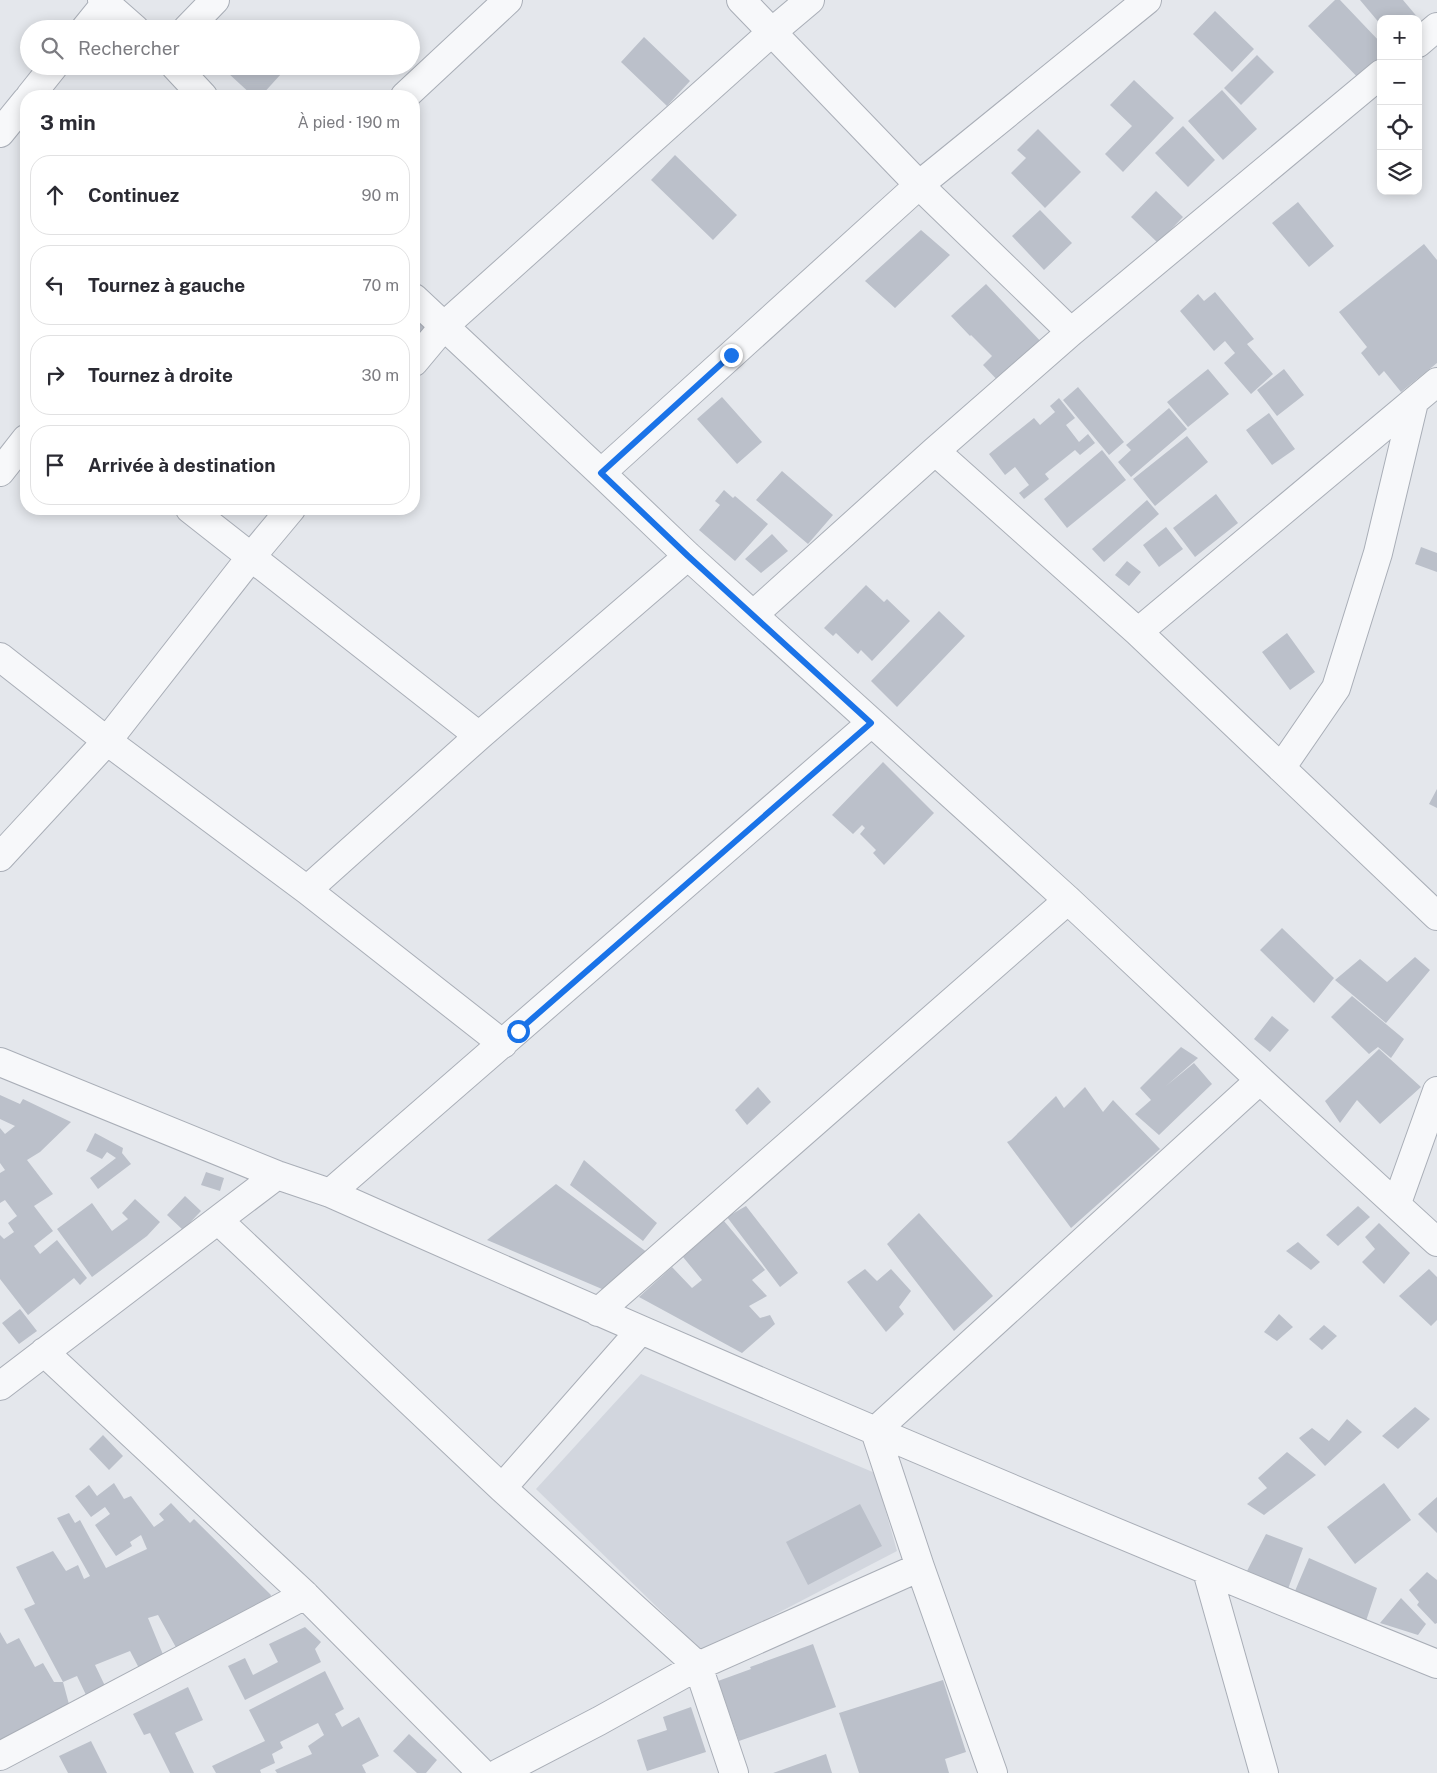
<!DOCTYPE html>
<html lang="fr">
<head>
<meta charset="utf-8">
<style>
  :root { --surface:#fff; --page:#f2f2f3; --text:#2b2b33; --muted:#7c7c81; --line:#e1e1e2 }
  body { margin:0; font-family:"Public Sans",sans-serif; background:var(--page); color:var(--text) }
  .controls { position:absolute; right:15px; top:15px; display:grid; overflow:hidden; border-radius:10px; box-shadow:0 2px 12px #0003 }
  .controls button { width:45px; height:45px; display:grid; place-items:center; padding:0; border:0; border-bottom:1px solid var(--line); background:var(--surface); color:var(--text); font:25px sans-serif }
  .stop { position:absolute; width:15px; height:15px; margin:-11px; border:4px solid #1a73e8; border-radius:50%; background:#fff }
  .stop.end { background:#1a73e8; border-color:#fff; box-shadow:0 1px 5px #0008 }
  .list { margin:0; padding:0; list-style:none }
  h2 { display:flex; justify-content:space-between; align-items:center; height:65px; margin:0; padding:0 20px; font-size:21px }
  h2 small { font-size:16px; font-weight:400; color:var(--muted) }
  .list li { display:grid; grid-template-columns:32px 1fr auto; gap:15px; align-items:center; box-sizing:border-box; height:80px; margin:0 10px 10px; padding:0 10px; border:1px solid var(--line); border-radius:20px }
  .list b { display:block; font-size:19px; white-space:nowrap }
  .list em { font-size:16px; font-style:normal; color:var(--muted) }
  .icon { flex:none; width:28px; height:28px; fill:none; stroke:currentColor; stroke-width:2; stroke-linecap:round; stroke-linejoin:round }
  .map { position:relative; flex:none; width:1437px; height:1773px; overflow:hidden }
  .search { position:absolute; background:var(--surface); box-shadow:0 2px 12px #0003; left:20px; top:20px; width:400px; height:55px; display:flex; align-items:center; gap:12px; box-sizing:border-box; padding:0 18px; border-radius:28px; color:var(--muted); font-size:19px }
  .panel { position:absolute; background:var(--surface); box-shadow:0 2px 12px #0003; left:20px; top:90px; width:400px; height:425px; border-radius:20px }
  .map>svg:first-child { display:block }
</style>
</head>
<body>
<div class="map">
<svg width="1437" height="1773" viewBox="0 0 1437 1773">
  <rect width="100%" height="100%" fill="#e4e7ec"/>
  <path fill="#d2d6de" d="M641 1374 875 1473 897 1551 703 1652 536 1489Z"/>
  <path fill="#bbc0ca" d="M1335 0H1340L1381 43V72L1366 86 1308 26Z
    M1360 0H1403L1419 19H1381V25Z
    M1215 11 1254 49 1232 72 1193 34Z
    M644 37 690 81 667 106 621 62Z
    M1257 55 1274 72 1241 105 1224 88Z
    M234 66H272L281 74 261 96H253L228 73Z
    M1134 80 1174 118 1123 172 1105 154 1132 126 1110 105Z
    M1222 90 1257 129 1223 160 1188 121Z
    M1183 126 1215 160 1188 187 1155 153Z
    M1038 129 1081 172 1045 208 1011 173 1026 158 1017 150Z
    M675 155 737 215 713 240 651 180Z
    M1156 191 1183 217 1158 243 1131 217Z
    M1298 202 1334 246 1309 267 1272 223Z
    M1040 210 1072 243 1044 270 1012 236Z
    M921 230 950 255 895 308 865 281Z
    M1424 244 1437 260V363L1401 392 1384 371 1379 376 1361 353 1367 347 1339 312Z
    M986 284 1045 346 1003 386 983 365 992 356 971 335 970 336 951 316Z
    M1215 292 1254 339 1247 344 1273 374 1251 394 1224 363 1235 353 1225 341 1214 351 1180 311 1198 294 1204 301Z
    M414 299 434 318 414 340Z
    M1208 369 1229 394 1188 427 1167 402Z
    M1284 369 1304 395 1277 416 1257 390Z
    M1078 387 1124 442 1109 455 1063 400Z
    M722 397 762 442 737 464 697 419Z
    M1059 398 1075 418 1066 425 1079 442 1088 434 1095 443 1080 455 1075 450 1045 474 1049 479 1024 499 1019 493 1029 485 1015 467 1005 475 989 454 1034 418 1040 425 1055 412 1050 406Z
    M1169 408 1187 429 1131 477 1118 462 1131 450 1126 445Z
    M1269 413 1295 449 1272 465 1246 430Z
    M1187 436 1208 462 1155 506 1133 479Z
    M1102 450 1126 480 1067 528 1044 499Z
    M782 471 833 515 808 544 756 500Z
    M724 490 733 498 735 496 768 524 735 561 699 530 720 505 715 501Z
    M1216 494 1238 523 1195 557 1173 528Z
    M1147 500 1159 514 1104 562 1092 549Z
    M1166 527 1183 549 1159 567 1143 545Z
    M772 534 788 551 761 573 745 559Z
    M1421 547 1437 553V572L1415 564Z
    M1127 561 1141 572 1129 586 1115 575Z
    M866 585 884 602 887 599 910 621 872 661 861 650 858 654 836 633 833 636 824 628Z
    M939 611 965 636 897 707 871 681Z
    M1287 633 1315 672 1290 690 1262 652Z
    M883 762 934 813 884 865 873 853 876 850 860 834 865 828 862 825 853 834 832 815Z
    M1437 789V808L1429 804Z
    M1282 928 1334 978 1314 1003 1260 950Z
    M1415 957 1430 970 1386 1023 1335 980 1360 959 1387 982Z
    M1352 996 1404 1039 1391 1058 1378 1047 1369 1054 1331 1017Z
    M1272 1016 1289 1030 1270 1052 1254 1039Z
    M1181 1047 1198 1058 1166 1086 1194 1063 1212 1084 1159 1135 1135 1114 1151 1100 1140 1088Z
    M1379 1049 1421 1087 1380 1124 1357 1100 1340 1123 1325 1101Z
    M758 1087 771 1102 747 1125 735 1110Z
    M1085 1087 1103 1112 1113 1100 1160 1149 1071 1228 1007 1142 1011 1140 1056 1096 1064 1108Z
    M0 1095 20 1104 23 1099 71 1122 40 1152 27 1160 53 1194 34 1206 53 1231 34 1246 40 1254 57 1240 87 1278 80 1285 74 1278 28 1315 0 1279V1235L4 1239 14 1232 8 1223 17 1216 5 1200 0 1203V1173L5 1170 0 1163V1128L5 1134 15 1126 0 1119Z
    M95 1133 123 1148 122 1153 131 1164 98 1189 90 1178 116 1158 107 1152 102 1159 86 1151Z
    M584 1160 657 1223 643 1241 570 1185Z
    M206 1172 224 1178 220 1191 201 1185Z
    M556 1184 648 1253 609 1292 487 1240Z
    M185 1196 201 1211 183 1230 167 1215Z
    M135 1199 160 1222 147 1236 92 1277 57 1229 92 1203 112 1231 128 1219 122 1213Z
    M746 1206 798 1273 780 1287 727 1217Z
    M1358 1206 1370 1217 1338 1246 1326 1235Z
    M919 1213 993 1296 954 1331 887 1244Z
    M724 1221 765 1270 752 1280 767 1296 749 1306 760 1318 770 1315 775 1324 742 1353 639 1297 672 1267 692 1288 702 1280 683 1257Z
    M1379 1223 1410 1253 1384 1284 1362 1262 1375 1249 1365 1237Z
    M1298 1242 1320 1262 1311 1270 1286 1251Z
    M865 1269 877 1281 891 1269 911 1291 899 1307 904 1314 886 1332 847 1282Z
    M1429 1269 1437 1277V1320L1431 1326 1399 1296Z
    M20 1309 37 1331 19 1344 2 1323Z
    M1279 1314 1293 1327 1277 1341 1264 1332Z
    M1324 1325 1337 1336 1322 1350 1309 1339Z
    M1415 1407 1430 1419 1398 1449 1382 1436Z
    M1347 1419 1362 1432 1325 1466 1299 1438 1312 1428 1329 1441Z
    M103 1435 123 1456 109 1470 89 1449Z
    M1287 1452 1316 1475 1264 1515 1247 1504 1267 1488 1258 1478Z
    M114 1483 124 1499 131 1496 154 1527 164 1520 159 1514 171 1503 190 1523 194 1519 271 1595 268 1606 178 1651 158 1615 148 1618 164 1657 140 1670 130 1651 95 1665 106 1688 87 1697 77 1676 63 1682 24 1609 35 1604 16 1567 53 1551 66 1571 78 1565 84 1579 90 1576 57 1518 69 1513 75 1523 80 1520 106 1568 147 1549 141 1535 130 1542 132 1546 116 1556 95 1525 110 1514 105 1507 91 1517 75 1496 89 1485 97 1496Z
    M1384 1483 1411 1520 1355 1564 1327 1527Z
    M1437 1497V1533L1418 1514Z
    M860 1504 882 1546 808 1585 786 1542Z
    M1266 1534 1303 1548 1288 1589 1247 1571Z
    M1309 1558 1377 1588 1366 1621 1295 1591Z
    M1427 1572 1437 1580V1623L1435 1624 1417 1605 1419 1602 1409 1590Z
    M1401 1598 1426 1624 1418 1635 1380 1623Z
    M305 1627 321 1642 315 1649 321 1662 245 1700 228 1666 245 1658 253 1675 278 1662 269 1644Z
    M0 1632 7 1644 19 1638 35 1667 43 1663 54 1682H63L70 1708 0 1745Z
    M813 1644 836 1707 739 1741 718 1681 751 1669 750 1667Z
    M325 1671 344 1709 335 1714 342 1727 359 1717 379 1756 362 1765 366 1773H277L275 1770 312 1754 308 1746 324 1735 318 1723 280 1742 283 1748 272 1754 275 1763 260 1770 261 1773H216L212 1766 265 1741 249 1710Z
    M943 1680 966 1752 945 1759 949 1773H859L839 1713Z
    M188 1687 203 1720 175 1733 194 1773H170L150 1733 144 1735 133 1714Z
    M691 1707 706 1752 647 1771 637 1740 667 1730 663 1717Z
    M409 1734 437 1760 426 1773H417L393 1751Z
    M91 1741 107 1773H68L59 1756Z
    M826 1754 832 1773H773Z"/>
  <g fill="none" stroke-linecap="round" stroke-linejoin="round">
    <defs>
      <path id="minor" d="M102 0 135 29
        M741 0 919 185 1071 332
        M85 29 106 3
        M187 29 215 0
        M1418 43 1437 27
        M175 66 203 96
        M30 96 54 66
        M405 96 508 0
        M0 133 26 101
        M414 298 601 473 688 556 1068 900 1260 1080 1437 1242
        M414 362 444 326 772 32 810 0
        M935 451 1138 632 1437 916
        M0 472 26 439
        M601 473 919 185 1147 0
        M190 509 479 736
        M753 615 935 451 1071 332 1381 74
        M1138 632 1437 382
        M0 657 107 741 307 890 503 1044
        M1281 768 1336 688 1378 553 1414 402
        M0 857 107 741 251 557 291 509
        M307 890 479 736 688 556
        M0 1062 277 1175 330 1193C696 1356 1065 1514 1437 1664
        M330 1193 871 723
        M1397 1203 1437 1091
        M218 1220 502 1488 698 1666 734 1773
        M598 1312 1068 900
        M44 1352 305 1595 482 1773
        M0 1386 277 1175
        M502 1488 640 1331
        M1207 1571 1264 1773
        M0 1756 305 1595
        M499 1773 599 1721 698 1666 920 1567
        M993 1773 920 1567 875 1431 1260 1080"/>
    </defs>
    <use href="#minor" stroke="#a9aeb7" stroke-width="30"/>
    <use href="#minor" stroke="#f7f8fa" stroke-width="28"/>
  </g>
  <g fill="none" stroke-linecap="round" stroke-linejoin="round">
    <path stroke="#1a73e8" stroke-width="6" d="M518 1031 871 723 688 556 601 473 731 355"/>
  </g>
</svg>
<div class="controls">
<button>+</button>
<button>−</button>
<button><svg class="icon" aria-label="locate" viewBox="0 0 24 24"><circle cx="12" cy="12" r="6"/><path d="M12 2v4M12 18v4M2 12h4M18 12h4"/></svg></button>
<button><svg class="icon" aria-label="layers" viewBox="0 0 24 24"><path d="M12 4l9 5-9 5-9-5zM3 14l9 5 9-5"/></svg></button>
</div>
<div class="stop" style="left:518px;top:1031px"></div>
<div class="stop end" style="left:731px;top:355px"></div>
<div class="search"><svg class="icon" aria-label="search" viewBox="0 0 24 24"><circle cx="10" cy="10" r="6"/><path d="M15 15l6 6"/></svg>Rechercher</div>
<section class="panel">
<h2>3 min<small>À pied · 190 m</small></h2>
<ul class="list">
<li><svg class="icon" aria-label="ahead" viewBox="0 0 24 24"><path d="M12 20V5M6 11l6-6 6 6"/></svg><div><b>Continuez</b></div><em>90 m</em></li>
<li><svg class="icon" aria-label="left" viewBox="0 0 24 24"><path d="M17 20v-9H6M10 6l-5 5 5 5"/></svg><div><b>Tournez à gauche</b></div><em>70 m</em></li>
<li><svg class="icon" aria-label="right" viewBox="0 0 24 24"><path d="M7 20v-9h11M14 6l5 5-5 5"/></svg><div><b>Tournez à droite</b></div><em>30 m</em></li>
<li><svg class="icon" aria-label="arrive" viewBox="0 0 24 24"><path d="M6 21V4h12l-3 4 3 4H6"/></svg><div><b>Arrivée à destination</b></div></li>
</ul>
</section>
</div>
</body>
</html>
